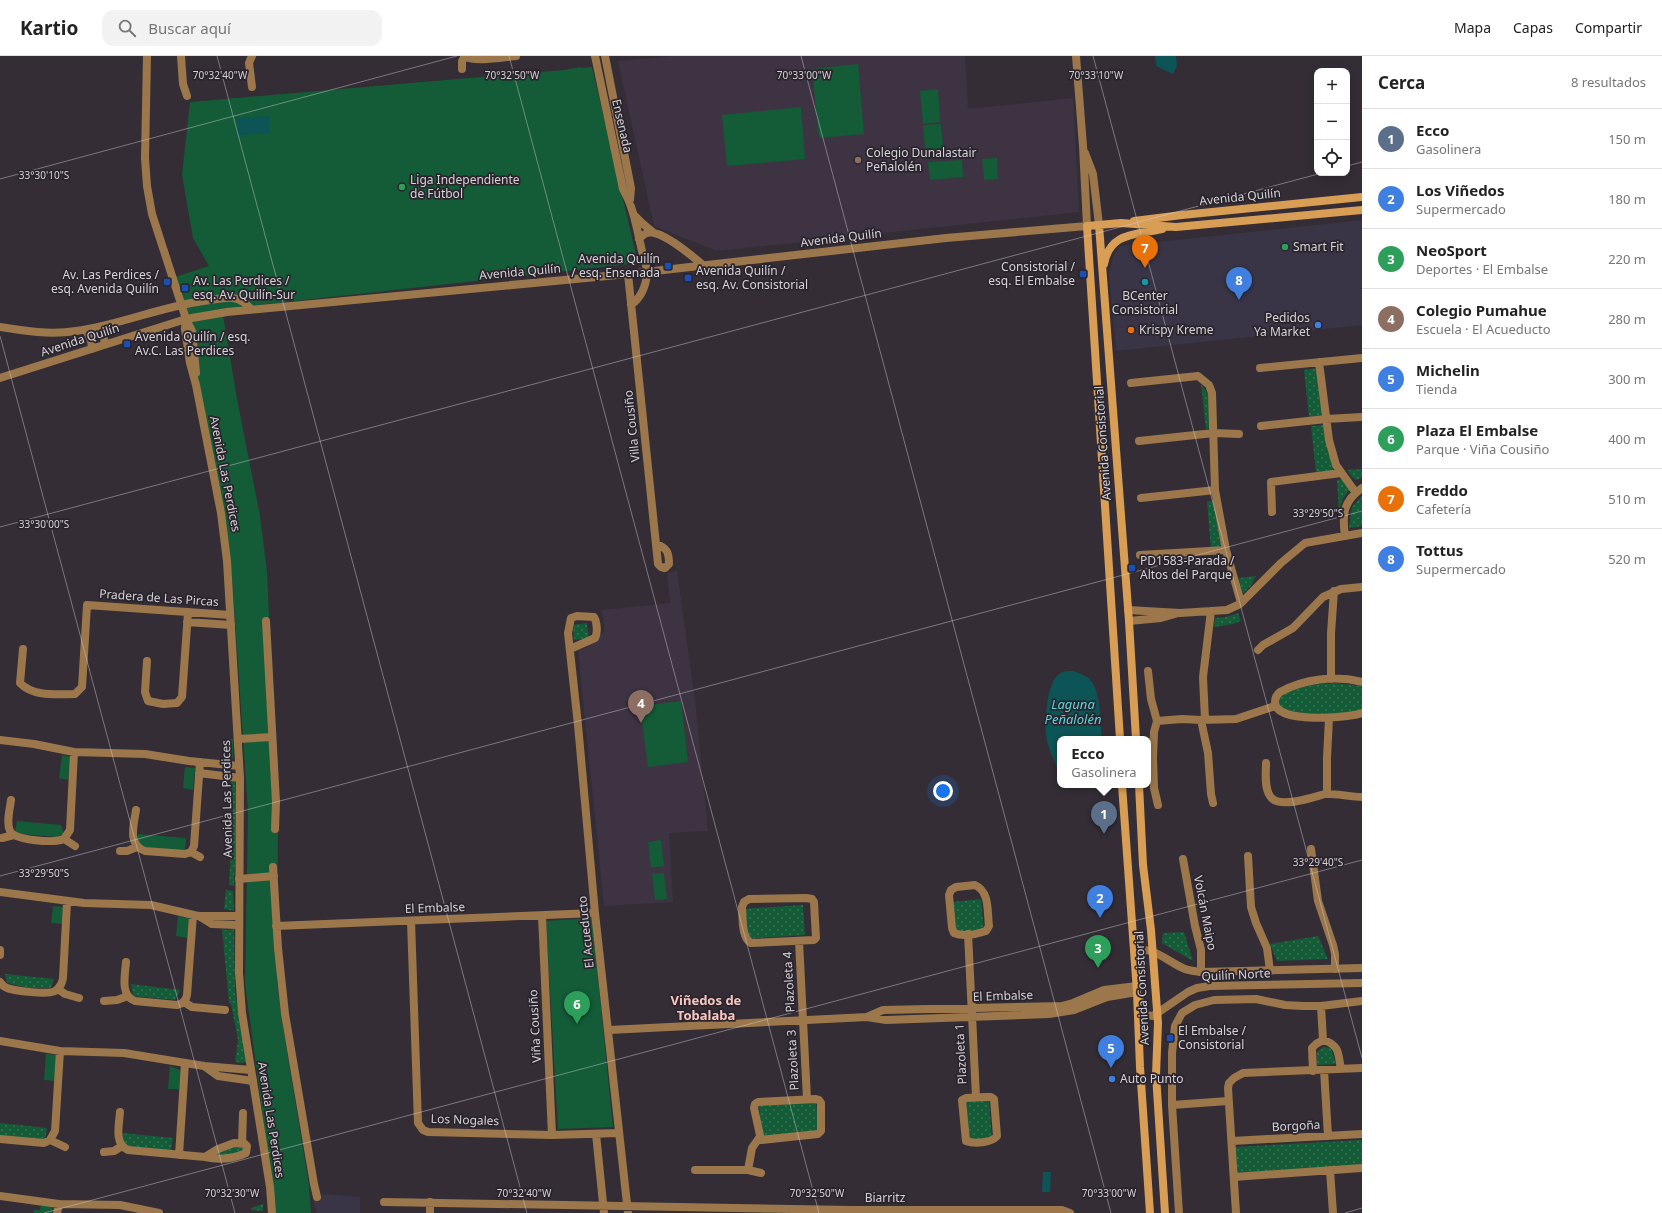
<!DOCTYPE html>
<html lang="es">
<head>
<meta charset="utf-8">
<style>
  :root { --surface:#fff; --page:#f2f2f2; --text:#222; --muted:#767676; --line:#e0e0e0; --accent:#111827 }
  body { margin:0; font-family:"Noto Sans",sans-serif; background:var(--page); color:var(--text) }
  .controls { position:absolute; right:12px; top:12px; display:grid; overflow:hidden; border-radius:8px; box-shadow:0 2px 10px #0003 }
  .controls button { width:36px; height:36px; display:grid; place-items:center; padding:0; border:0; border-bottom:1px solid var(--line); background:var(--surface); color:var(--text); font:20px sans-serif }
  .you { position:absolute; left:943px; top:735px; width:14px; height:14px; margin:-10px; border:3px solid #fff; border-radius:50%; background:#1a73e8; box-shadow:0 0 0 6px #1a73e833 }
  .badge { display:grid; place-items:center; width:26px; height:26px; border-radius:50%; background:var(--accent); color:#fff; font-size:13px; font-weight:700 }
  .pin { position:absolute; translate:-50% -33px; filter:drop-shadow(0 1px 2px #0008) }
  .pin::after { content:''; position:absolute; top:21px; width:14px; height:12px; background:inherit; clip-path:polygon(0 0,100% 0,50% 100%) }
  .popup { position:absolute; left:1057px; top:680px; width:94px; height:52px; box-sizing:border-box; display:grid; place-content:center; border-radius:8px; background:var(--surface); filter:drop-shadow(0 1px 3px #0005); font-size:13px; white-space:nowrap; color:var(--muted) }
  .popup b { font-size:15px; color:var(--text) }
  .popup::after { content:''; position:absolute; left:50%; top:100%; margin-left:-8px; border:8px solid transparent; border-top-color:var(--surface) }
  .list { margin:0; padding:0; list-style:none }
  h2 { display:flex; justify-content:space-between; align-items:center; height:52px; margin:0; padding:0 16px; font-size:17px }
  h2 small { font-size:13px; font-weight:400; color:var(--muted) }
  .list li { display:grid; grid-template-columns:26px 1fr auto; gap:12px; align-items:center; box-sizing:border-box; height:60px; padding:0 16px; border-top:1px solid var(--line) }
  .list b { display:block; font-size:15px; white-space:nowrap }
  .list p { margin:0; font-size:13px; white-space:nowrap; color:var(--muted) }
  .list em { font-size:13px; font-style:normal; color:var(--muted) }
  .icon { flex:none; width:22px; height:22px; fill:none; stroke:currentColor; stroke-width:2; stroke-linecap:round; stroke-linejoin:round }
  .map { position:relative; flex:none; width:1362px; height:1157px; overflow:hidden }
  header { display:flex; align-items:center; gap:24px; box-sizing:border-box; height:56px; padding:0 20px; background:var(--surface); border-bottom:1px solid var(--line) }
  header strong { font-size:19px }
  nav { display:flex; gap:22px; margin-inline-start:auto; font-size:14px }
  .search { width:280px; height:36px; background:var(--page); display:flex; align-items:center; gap:10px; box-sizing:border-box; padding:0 14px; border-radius:12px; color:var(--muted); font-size:15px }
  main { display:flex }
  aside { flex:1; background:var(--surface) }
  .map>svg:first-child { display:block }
</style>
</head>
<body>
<header>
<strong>Kartio</strong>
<div class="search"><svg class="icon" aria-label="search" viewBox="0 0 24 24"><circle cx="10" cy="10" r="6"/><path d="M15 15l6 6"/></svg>Buscar aquí</div>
<nav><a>Mapa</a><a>Capas</a><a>Compartir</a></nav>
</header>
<main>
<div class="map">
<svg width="1362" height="1157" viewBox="0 0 1362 1157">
  <defs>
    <pattern id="grass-dots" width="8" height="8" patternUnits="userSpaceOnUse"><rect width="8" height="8" fill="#135c37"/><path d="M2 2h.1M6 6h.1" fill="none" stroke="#347253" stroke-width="1.8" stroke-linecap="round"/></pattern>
  </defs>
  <rect width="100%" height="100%" fill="#342d36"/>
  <path fill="#393546" d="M1362 164V269L1116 295 1109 219 1113 201 1120 190Z
    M323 1138 360 1141V1157H317L313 1145Z"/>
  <path fill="#3d3343" d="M673 0H965L968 53 1073 42 1079 156 717 195 654 170 618 5Z
    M677 515 695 644 708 775 669 777 673 846 604 850 578 594 586 592 605 575 602 554 670 547 667 517Z"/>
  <path fill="url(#grass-dots)" d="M1317 312 1323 358 1320 360 1309 361 1304 314Z
    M1201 328 1208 338 1212 372 1206 373Z
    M1324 369 1334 412 1332 415 1316 417 1311 370Z
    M1362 413V422L1356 424 1352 421 1347 414Z
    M1343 423 1350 433 1342 444 1339 457 1337 424Z
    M1362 440V470L1349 472 1352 451Z
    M1207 445H1215L1223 489 1221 492 1211 493Z
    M1256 520 1250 531 1241 539 1239 522Z
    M1238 557 1241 565 1233 568 1214 571 1215 562 1226 561Z
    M587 567 589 582 574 584 573 569Z
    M1334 627 1362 630V653C1337 662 1306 660 1281 652L1278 643C1286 630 1319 628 1334 627Z
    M229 683H233V701L231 705Z
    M231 723H235L237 746 234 830 229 829 233 762Z
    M226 834 233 835 234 855 224 853Z
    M981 843 984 875 955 877 952 846Z
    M803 849 805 879 744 883 742 853Z
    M222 872 226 874 234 873 235 935 246 1005 244 1007 235 1006 238 984 231 948 229 947Z
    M1184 876 1193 905 1162 887 1163 877Z
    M1318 880 1328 903 1277 905 1270 888Z
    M5 918 54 923 51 932H29L7 927Z
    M131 928 180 934 175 944 133 940Z
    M1323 991 1331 992 1336 1008 1317 1009V996Z
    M989 1044 992 1083 967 1085 964 1046Z
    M816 1045 819 1079 762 1084 759 1050Z
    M0 1067 47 1072 45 1085 0 1080Z
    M122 1077 173 1082 171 1095 130 1091 124 1088Z
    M1362 1084V1109L1236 1117 1234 1091Z
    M241 1089 244 1092V1096L217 1101 215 1097 226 1091Z
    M263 1148V1155L251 1154V1152Z"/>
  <path fill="#135c37" d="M858 8 864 78 819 82 812 13Z
    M580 11 581 12 592 11 638 207 222 253 237 343 260 460 267 516 278 755 277 925 281 959 309 1129 311 1157H276L245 928 248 755 232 519 175 221 209 210 193 182 182 119 190 46 564 14Z
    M938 33 940 66 923 68 920 35Z
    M801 51 805 103 727 110 722 59Z
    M941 68 944 101 926 102 923 69Z
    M997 102 998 123 984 124 982 103Z
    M962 104 963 121 930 124 928 106Z
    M681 645 688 706 648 711 640 650Z
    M62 699 70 701 68 724 59 722Z
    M185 711 195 712 193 734 183 732Z
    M17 765 61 769 64 778 57 781 20 778 15 775Z
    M138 778 186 782 185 795 143 791 138 787Z
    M661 784 664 810 651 812 648 786Z
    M664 817 667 843 655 844 652 818Z
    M53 850 63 851 62 868 51 867Z
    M178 860 189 862 187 882 176 880Z
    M592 862 613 1071 558 1073 546 865Z
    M46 998 57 999 55 1025 44 1024Z
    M170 1010 182 1015 179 1033H168Z
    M41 1148 53 1150 52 1157H33L34 1154H40Z"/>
  <path fill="#0d5457" d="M1155 0H1176L1177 10 1173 18 1156 10Z
    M269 60 270 77 238 79 237 62Z
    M1073 615C1079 617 1088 620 1092 626 1101 638 1100 668 1102 683H1060V717C1055 707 1050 697 1047 685 1044 670 1046 629 1058 619 1062 615 1067 615 1073 615Z
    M1043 1116H1051L1050 1136H1042Z"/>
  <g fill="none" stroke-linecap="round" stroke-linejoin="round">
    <path stroke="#9c774b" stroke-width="8" d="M181 0 183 28 187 40
      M252 0 249 7 252 31
      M464 0C474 7 504 1 516 0
      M595 0 623 133C634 152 637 174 642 195 644 202 647 210 647 217 646 230 642 241 631 249
      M605 0 631 132 630 144
      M462 13V5L465 1
      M634 159 642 167 654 177
      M639 183C641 181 644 178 647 177 661 173 692 200 703 209
      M628 218 658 508 661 511 665 512 669 508C669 496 667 492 656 488
      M1319 306 1329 384 1336 409 1356 437
      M1260 312 1362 302
      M1131 327 1198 320 1209 329 1212 337 1215 434 1226 494 1241 547
      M1261 370 1326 363 1362 361
      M1139 385 1214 377 1239 378
      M1141 442 1215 434
      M1272 456 1271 426 1341 417
      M1345 480C1342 459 1343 445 1362 432
      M1140 499 1226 494
      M1128 554 1180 557 1227 554 1240 548 1281 507 1305 487 1362 477
      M266 565 276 746 275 773
      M1129 565 1161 562 1175 558
      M187 566 231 569
      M23 593 20 627C33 641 57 638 75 638L82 631 87 549 230 559
      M570 593 595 582C598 577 597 566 594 561L577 560 571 562 568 577 578 669 595 857 628 1157
      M1258 594 1263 589 1293 572 1323 541 1341 533 1362 531
      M147 605 145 636 148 645 163 648 177 647 182 641 188 556
      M1148 615 1151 643 1157 665 1154 676 1153 702 1154 732 1158 749
      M1331 623V577L1334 535
      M1362 626C1335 619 1304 623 1280 636 1276 639 1275 642 1275 647 1277 668 1348 662 1362 657
      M1201 664 1208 697 1211 738 1213 747
      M1205 664 1203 621 1211 555
      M1157 665 1182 663 1201 664 1236 663 1275 650
      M238 683 272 681
      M0 684 34 688 74 696 145 698 189 705 239 710
      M1266 707C1266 717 1264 731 1270 740 1278 754 1314 741 1325 738 1332 737 1352 741 1362 741
      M199 717 240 722
      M1327 738V702L1329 662
      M11 744C10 752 6 767 10 775 15 785 55 787 64 783L70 774 74 696
      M136 754C134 768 127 789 145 795L185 798 191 796 194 790 200 706
      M2 782 14 779
      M64 783 75 790
      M1311 793 1318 845 1333 889 1335 898V913
      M120 795H127L137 791
      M191 796 200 801
      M1248 800 1251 851 1256 867 1267 892 1270 915
      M1183 803 1195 870 1201 894V916
      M273 811 278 892 285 958 314 1128 317 1141
      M239 823 274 820
      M975 829C990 836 987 855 989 870L986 875C977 878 963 881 954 877L952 872 949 839 951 834 956 831Z
      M0 836 84 847 151 849 198 860H239
      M806 842 812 843 814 846 816 882 814 884 751 887C741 881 743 862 742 851L744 846 749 843Z
      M199 860 212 868 238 869
      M542 860 552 1079
      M411 865 418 1067 423 1074 428 1076 552 1079 619 1077
      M276 870 595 857
      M968 878 976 1041
      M799 885 807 1043
      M0 899V894
      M126 906C125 919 120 940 135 945L177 949C183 948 186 945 187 939L193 859
      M0 926C2 929 4 931 7 932 14 935 49 939 55 935 60 932 62 928 63 922L67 846
      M58 933 65 938 79 942
      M104 945 117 944 128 940
      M184 946 192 951 225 954
      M1321 950 1323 984
      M867 961 883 954 1062 950 1073 947 1104 934 1137 930
      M609 974 867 961 886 964 1049 958 1074 954 1107 941 1137 936
      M0 985 60 995 124 997 204 1010 251 1014
      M204 1010 218 1020 253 1025
      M1324 1014 1328 1080
      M1313 1015 1312 992 1316 988 1323 984C1340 989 1338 998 1341 1013
      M986 1041H991L994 1043 997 1080C992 1087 974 1088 966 1085L962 1044 966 1042Z
      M816 1043 819 1044 821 1047V1075L818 1078 761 1084 754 1052 755 1048 758 1046Z
      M1172 1049 1228 1045
      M120 1056C119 1070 114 1088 128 1094L205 1101 218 1093 234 1087 245 1088 247 1090 246 1097C233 1103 219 1104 205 1101
      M596 1078 604 1157
      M0 1083 44 1087 50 1084 55 1075 60 995
      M50 1084 65 1091
      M1232 1085 1362 1078
      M242 1088 243 1057
      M104 1096 114 1095 122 1090
      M179 1099 185 1007
      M695 1114H748L761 1117
      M748 1114 752 1092 759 1082
      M1330 1114 1333 1157
      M1234 1121 1362 1112
      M0 1140 59 1148 120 1149 159 1157
      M384 1146 852 1154H1062L1070 1157
      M430 1146V1157
      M57 1157 59 1148
      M1179 1157 1172 1049V997L1175 970 1182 957 1195 949 1214 944 1256 943 1285 949 1303 950H1321L1362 945
      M1236 1157 1228 1032 1229 1027 1234 1022 1243 1017 1362 1012"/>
    <path stroke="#9c774b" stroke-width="8" d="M147 0 145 102 147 130 152 158 186 263 192 275 196 317
      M1085 97 1093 118 1099 169
      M186 263 185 273 190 307 196 329 221 457 227 505 240 722 239 917 242 957 270 1131 272 1157
      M103 270V281L106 288
      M0 271C25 275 50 279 76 275 119 269 160 251 203 245 213 244 224 241 233 242 241 243 246 248 251 253
      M86 274 91 284 92 293
      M0 322 186 263 227 256 628 218 946 182 1087 170 1083 90 1076 0
      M1135 896C1152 888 1169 907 1185 913 1190 915 1196 915 1201 916L1362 912
      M1141 946 1142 957 1145 959 1153 960 1188 936 1197 932 1210 930 1362 927"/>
    <path stroke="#d99e55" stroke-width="8" d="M1134 165 1182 159 1362 141
      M1099 169 1129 565 1136 683
      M1104 208C1110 176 1135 179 1162 173
      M1120 683 1087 170 1121 167 1176 171 1362 154
      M1122 729 1137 936 1140 1011 1150 1157
      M1139 729 1143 809 1151 874 1158 967 1156 1019 1165 1157"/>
  </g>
  <path fill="none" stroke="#d5d1d7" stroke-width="1" stroke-opacity="0.45" d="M217 0 527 1157M509 0 819 1157M801 0 1111 1157M1093 0 1362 1002M1347 110 1362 106M0 123 457 0M0 280 235 1157M0 471 1322 117M0 820 1362 455M44 1157 1362 804M1345 1157 1362 1152"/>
  <circle fill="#8d6e63" stroke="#2a242c" stroke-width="1.5" cx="858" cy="104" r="4"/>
  <g fill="#2e9e5b" stroke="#2a242c" stroke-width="1.5">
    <circle cx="402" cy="131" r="4"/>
    <circle cx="1285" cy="191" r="4"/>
  </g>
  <g fill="#1a4fb4" stroke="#2a242c" stroke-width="1.5">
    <rect x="664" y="206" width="8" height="8" rx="2"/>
    <rect x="1079" y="214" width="8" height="8" rx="2"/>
    <rect x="684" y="218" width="8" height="8" rx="2"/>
    <rect x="163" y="222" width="8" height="8" rx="2"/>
    <rect x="181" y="228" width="8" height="8" rx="2"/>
    <rect x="123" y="284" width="8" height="8" rx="2"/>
    <rect x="1128" y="508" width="8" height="8" rx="2"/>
    <rect x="1166" y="978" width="8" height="8" rx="2"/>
  </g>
  <circle fill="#0f9aa8" stroke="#2a242c" stroke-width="1.5" cx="1145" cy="226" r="4"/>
  <g fill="#3f7fe0" stroke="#2a242c" stroke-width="1.5">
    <circle cx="1318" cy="269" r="4"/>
    <circle cx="1112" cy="1023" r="4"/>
  </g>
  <circle fill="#e8710a" stroke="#2a242c" stroke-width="1.5" cx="1131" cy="274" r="4"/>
  <g text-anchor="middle" stroke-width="3.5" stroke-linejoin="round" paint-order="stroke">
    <g font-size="12" fill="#d5d1d7" stroke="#2a242c">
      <text transform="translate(622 70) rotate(77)" y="4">Ensenada</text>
      <text transform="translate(1240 141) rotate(-6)" y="4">Avenida Quilín</text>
      <text transform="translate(841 182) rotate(-7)" y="4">Avenida Quilín</text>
      <text transform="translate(520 216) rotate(-5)" y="4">Avenida Quilín</text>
      <text transform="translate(80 284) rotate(-18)" y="4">Avenida Quilín</text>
      <text transform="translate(632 370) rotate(-96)" y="4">Villa Cousiño</text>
      <text transform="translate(1103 387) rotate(-94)" y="4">Avenida Consistorial</text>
      <text transform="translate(225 418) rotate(79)" y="4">Avenida Las Perdices</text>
      <text transform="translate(159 542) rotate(4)" y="4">Pradera de Las Pircas</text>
      <text transform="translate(227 743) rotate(-91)" y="4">Avenida Las Perdices</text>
      <text transform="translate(435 852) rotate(-2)" y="4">El Embalse</text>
      <text transform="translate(1205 857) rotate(79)" y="4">Volcán Maipo</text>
      <text transform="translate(586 876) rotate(-96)" y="4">El Acueducto</text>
      <text transform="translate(1236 919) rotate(-3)" y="4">Quilín Norte</text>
      <text transform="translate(789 926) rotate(-93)" y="4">Plazoleta 4</text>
      <text transform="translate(1142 932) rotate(-93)" y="4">Avenida Consistorial</text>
      <text transform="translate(1003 940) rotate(-2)" y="4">El Embalse</text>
      <text transform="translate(535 970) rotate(-93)" y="4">Viña Cousiño</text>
      <text transform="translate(961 998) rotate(-93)" y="4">Plazoleta 1</text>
      <text transform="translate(793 1004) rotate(-93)" y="4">Plazoleta 3</text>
      <text transform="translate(271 1064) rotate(81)" y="4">Avenida Las Perdices</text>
      <text transform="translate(465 1064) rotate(2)" y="4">Los Nogales</text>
      <text transform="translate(1296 1070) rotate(-3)" y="4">Borgoña</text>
      <text x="885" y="1146">Biarritz</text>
    </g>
    <g font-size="12" fill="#d5d1d7" stroke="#2a242c" text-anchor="start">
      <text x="866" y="101">Colegio Dunalastair<tspan x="866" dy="14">Peñalolén</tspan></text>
      <text x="410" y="128">Liga Independiente<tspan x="410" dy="14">de Fútbol</tspan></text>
      <text x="1293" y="195">Smart Fit</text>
      <text x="660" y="207" text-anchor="end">Avenida Quilín<tspan x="660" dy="14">/ esq. Ensenada</tspan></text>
      <text x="1075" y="215" text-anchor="end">Consistorial /<tspan x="1075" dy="14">esq. El Embalse</tspan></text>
      <text x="696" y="219">Avenida Quilín /<tspan x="696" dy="14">esq. Av. Consistorial</tspan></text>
      <text x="159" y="223" text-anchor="end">Av. Las Perdices /<tspan x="159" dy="14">esq. Avenida Quilín</tspan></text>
      <text x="193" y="229">Av. Las Perdices /<tspan x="193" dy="14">esq. Av. Quilín-Sur</tspan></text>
      <text x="1145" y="244" text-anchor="middle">BCenter<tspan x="1145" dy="14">Consistorial</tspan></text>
      <text x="1310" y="266" text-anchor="end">Pedidos<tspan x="1310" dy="14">Ya Market</tspan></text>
      <text x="1139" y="278">Krispy Kreme</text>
      <text x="135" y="285">Avenida Quilín / esq.<tspan x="135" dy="14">Av.C. Las Perdices</tspan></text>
      <text x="1140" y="509">PD1583-Parada /<tspan x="1140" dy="14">Altos del Parque</tspan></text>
      <text x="1178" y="979">El Embalse /<tspan x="1178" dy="14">Consistorial</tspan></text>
      <text x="1120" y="1027">Auto Punto</text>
    </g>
    <g font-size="13" font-style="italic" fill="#58d6dc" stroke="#2a242c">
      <text x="1073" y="653">Laguna<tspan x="1073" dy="15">Peñalolén</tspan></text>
    </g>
    <g font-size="13" font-weight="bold" fill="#f9c5c0" stroke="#2a242c">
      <text x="706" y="949">Viñedos de<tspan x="706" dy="15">Tobalaba</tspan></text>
    </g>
  </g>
  <g font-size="10" text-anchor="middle" fill="#d5d1d7" stroke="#2a242c" stroke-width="3.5" stroke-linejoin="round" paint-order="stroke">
    <text x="220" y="23">70°32'40"W</text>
    <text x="512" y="23">70°32'50"W</text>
    <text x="804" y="23">70°33'00"W</text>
    <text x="1096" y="23">70°33'10"W</text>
    <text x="44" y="123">33°30'10"S</text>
    <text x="1318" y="461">33°29'50"S</text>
    <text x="44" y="472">33°30'00"S</text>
    <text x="1318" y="810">33°29'40"S</text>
    <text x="44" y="821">33°29'50"S</text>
    <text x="232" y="1141">70°32'30"W</text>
    <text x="524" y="1141">70°32'40"W</text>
    <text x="817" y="1141">70°32'50"W</text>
    <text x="1109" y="1141">70°33'00"W</text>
  </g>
</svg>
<div class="controls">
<button>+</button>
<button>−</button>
<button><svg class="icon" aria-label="locate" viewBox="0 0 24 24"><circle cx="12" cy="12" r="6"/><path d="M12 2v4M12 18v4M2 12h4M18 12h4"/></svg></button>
</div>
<div class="you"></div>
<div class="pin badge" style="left:1104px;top:778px;background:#5c6f8a">1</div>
<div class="popup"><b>Ecco</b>Gasolinera</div>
<div class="pin badge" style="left:1100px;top:862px;background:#3f7fe0">2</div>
<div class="pin badge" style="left:1098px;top:912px;background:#2e9e5b">3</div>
<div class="pin badge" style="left:641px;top:667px;background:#8d6e63">4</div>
<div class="pin badge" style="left:1111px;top:1012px;background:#3f7fe0">5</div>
<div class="pin badge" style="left:577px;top:968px;background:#2e9e5b">6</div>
<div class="pin badge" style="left:1145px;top:212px;background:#e8710a">7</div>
<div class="pin badge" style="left:1239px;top:244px;background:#3f7fe0">8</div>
</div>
<aside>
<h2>Cerca<small>8 resultados</small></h2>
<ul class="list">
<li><span class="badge" style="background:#5c6f8a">1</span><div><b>Ecco</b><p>Gasolinera</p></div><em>150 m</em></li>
<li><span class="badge" style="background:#3f7fe0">2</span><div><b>Los Viñedos</b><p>Supermercado</p></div><em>180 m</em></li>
<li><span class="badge" style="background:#2e9e5b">3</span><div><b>NeoSport</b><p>Deportes · El Embalse</p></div><em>220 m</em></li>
<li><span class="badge" style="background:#8d6e63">4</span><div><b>Colegio Pumahue</b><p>Escuela · El Acueducto</p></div><em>280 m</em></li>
<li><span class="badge" style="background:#3f7fe0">5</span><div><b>Michelin</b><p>Tienda</p></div><em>300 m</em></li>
<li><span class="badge" style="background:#2e9e5b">6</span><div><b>Plaza El Embalse</b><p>Parque · Viña Cousiño</p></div><em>400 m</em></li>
<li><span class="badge" style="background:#e8710a">7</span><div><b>Freddo</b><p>Cafetería</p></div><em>510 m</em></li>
<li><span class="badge" style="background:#3f7fe0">8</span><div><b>Tottus</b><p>Supermercado</p></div><em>520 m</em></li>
</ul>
</aside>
</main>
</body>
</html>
